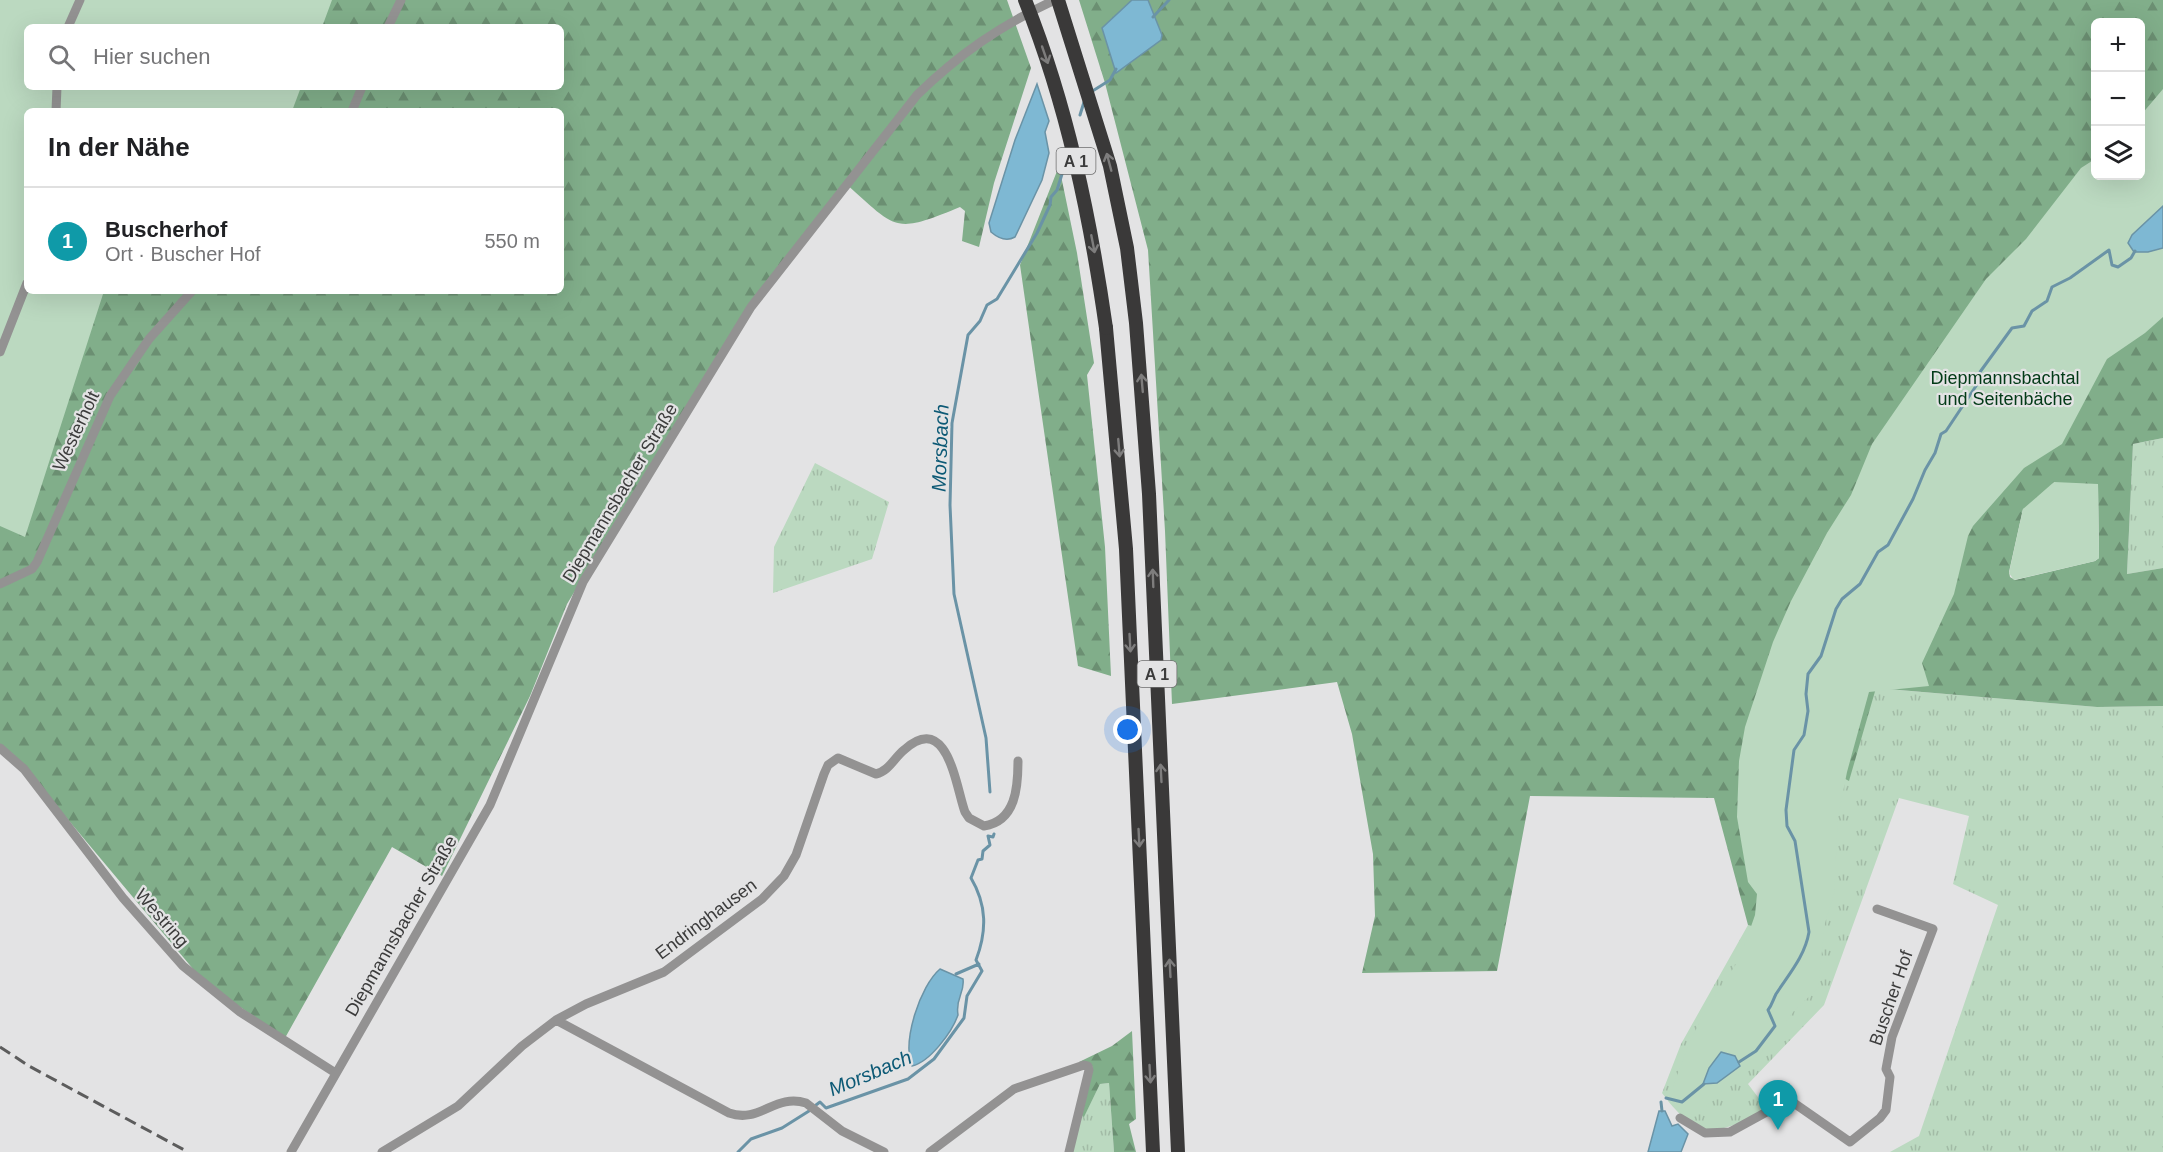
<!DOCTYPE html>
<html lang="de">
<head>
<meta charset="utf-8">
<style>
  :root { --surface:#fff; --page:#f2f2f2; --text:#202124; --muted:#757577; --line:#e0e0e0; --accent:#ea580c }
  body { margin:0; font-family:Arial,sans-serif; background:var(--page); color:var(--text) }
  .controls { position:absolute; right:18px; top:18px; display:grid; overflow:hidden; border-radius:9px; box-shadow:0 6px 24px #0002 }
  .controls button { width:54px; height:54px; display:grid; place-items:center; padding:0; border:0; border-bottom:2px solid var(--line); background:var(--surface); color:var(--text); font:30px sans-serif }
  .you { position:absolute; left:1128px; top:730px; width:21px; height:21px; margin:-15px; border:4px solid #fff; border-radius:50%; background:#1a73e8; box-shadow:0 0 0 9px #1a73e833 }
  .badge { display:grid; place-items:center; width:39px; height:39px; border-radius:50%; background:var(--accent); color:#fff; font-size:20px; font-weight:700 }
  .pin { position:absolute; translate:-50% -50px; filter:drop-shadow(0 2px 3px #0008) }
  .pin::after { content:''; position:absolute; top:32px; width:21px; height:18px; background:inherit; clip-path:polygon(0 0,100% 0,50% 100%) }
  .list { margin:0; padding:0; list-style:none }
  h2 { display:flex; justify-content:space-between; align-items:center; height:78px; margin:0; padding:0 24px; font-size:26px }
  h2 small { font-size:20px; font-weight:400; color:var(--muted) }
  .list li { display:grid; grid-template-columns:39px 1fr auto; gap:18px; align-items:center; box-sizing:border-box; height:108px; padding:0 24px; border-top:2px solid var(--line) }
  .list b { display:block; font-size:22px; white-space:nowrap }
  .list p { margin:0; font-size:20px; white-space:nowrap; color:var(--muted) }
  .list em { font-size:20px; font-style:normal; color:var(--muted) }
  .icon { flex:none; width:33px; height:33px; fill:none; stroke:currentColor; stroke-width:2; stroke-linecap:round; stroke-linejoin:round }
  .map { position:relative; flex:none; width:2163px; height:1152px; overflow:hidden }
  .search { position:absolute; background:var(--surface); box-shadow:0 6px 24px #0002; left:24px; top:24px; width:540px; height:66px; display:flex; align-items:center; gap:15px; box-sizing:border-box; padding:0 21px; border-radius:9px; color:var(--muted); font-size:22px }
  .panel { position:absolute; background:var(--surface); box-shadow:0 6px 24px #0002; left:24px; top:108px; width:540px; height:186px; border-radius:9px }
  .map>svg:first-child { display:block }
</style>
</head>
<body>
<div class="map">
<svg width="2163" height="1152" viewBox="0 0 2163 1152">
  <defs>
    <pattern id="grass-tufts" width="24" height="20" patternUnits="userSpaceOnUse" patternTransform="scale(1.5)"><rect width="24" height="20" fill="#bbd9c0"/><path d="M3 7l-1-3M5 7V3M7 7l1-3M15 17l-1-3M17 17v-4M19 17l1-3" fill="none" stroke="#a2bba6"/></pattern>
    <pattern id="forest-firs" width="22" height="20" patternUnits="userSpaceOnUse" patternTransform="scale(1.5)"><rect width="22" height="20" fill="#81ae8a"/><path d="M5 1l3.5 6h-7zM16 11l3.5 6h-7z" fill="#6b8f72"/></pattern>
  </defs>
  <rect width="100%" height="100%" fill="#e3e3e4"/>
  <path fill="url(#grass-tufts)" d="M2163 438V568L2127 574 2133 444Z
    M815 463 889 502 872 559 773 593 774 547Z
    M1875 688 2097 707 2163 706V1152H1890L1919 1136 1998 905 1953 884 1969 816 1899 798 1824 1005 1748 1084 1767 1109C1718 1135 1699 1143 1662 1093L1681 1044 1748 925 1811 942 1804 756 1848 780Z
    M1109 1083 1114 1152H1071L1080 1114 1084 1116 1100 1084Z"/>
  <path fill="url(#forest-firs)" fill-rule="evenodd" d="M329 0H1007L1031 68 994 183 979 247 962 241 965 211 960 207C893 235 897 229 845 183L748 306 567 604 530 696 442 876 392 847 285 1038 204 982 13 754 0 744V523L102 291H561V111H289L297 87H561V27H319Z
    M1079 0H1132L1102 28 1162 35 1148 0H2163V438L2133 444 2127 574 2163 568V706L2097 707 1876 688 1849 781 1804 757 1811 942 1748 925 1714 798 1530 796 1497 971 1362 973 1375 916 1373 854 1352 734 1337 682 1172 704 1165 531 1148 250 1105 83ZM2096 22H2140V176H2096ZM2098 484 2099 558 2095 561 2015 580 2010 577 2009 572 2023 509Z
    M1059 166 1077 253 1094 363 1087 375 1105 547 1111 676 1078 666 1020 265Z
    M1132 1031 1136 1119 1129 1124 1136 1152H1114L1109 1083 1100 1084 1084 1117 1080 1114 1093 1069 1092 1066 1079 1062 1112 1046Z"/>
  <path fill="#bbd9c0" d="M0 0H332L322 27H27V87H301L292 111H27V291H104L25 537 0 526Z
    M2163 89V317L2145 333 2107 359 2062 444 2024 468 1973 526 1968 536 1954 594 1922 663 1929 686 1869 692 1847 772 1838 817 1834 894 1825 923 1818 988 1794 1011 1759 1055 1695 1117 1677 1106 1673 1086 1689 1044 1704 1013 1740 958 1755 915 1757 894 1748 882 1737 817 1739 761 1745 727 1773 642 1791 601 1827 533 1851 495 1872 444 1986 279 2026 239 2081 168 2095 159 2096 176H2140L2141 115Z
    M2054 482 2098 484 2099 558 2095 561 2014 580 2009 573 2023 509Z"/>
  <path fill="#7eb8d3" stroke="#6a93a6" stroke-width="1.5" d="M1132 0H1148L1162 35 1161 40 1116 73 1102 28Z
    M1037 84 1049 121 1045 132 1049 153 1042 180 1015 237C1006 242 998 238 991 232L989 223 1015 140Z
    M2163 206V248L2148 252H2134L2128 243 2132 235Z
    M940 969 963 979C965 993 955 998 958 1015 952 1032 930 1062 912 1066 902 1041 920 986 940 969Z
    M1721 1052 1735 1056 1740 1066 1717 1083 1703 1084 1709 1068Z
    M1659 1111H1665L1672 1126 1678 1124 1688 1134 1681 1152H1648Z"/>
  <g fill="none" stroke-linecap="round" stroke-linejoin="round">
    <path stroke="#6a93a6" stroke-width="3" d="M1153 17 1169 0
      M1091 92 1110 80 1116 69
      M1080 115 1084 102
      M990 792 986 738 954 594 950 505 952 423 968 335 980 321 987 305 997 299 1037 233 1050 205 1051 197 1057 190 1068 155
      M956 974 979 964
      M1739 1062 1756 1051 1775 1026 1768 1010C1772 1005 1773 1000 1776 994 1789 974 1805 956 1809 932L1795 841 1787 826 1786 810 1794 750 1804 735 1808 711 1806 694 1808 674 1821 656 1836 609 1842 599 1860 584 1878 552 1888 545 1913 499 1925 470 1935 453 1941 434 1946 431 1976 386 1980 372 2012 328 2024 326 2032 311 2047 301 2052 287 2070 278 2109 250 2112 265 2118 267 2131 258 2135 251
      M1666 1098 1682 1102 1704 1084
      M1661 1102 1662 1111
      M816 1105 820 1102 826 1108 908 1079 934 1059 964 1018 967 996 982 971 976 960C987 931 987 905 971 878L978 860 982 859 983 851 990 845 988 836 993 837 994 834
      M738 1152 751 1139 782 1128 809 1111"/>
    <path stroke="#939292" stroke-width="9" d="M68 27 80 0
      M388 27 401 0
      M56 111 57 87
      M352 111 362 87
      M0 352 27 283
      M0 584 32 569 37 562 110 396 149 339 192 291
      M0 748 24 769 123 898 183 966 240 1012 334 1072
      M556 1020 729 1113C760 1124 775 1093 806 1103L842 1131 884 1152
      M1680 1118 1705 1133 1730 1132 1785 1102 1791 1101 1850 1142 1880 1118 1886 1110 1890 1077 1886 1069 1892 1037 1933 929 1877 909
      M291 1152 490 805 583 582 751 307 917 95C959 54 1001 25 1055 0
      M382 1152 458 1106 522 1046 556 1020 586 1004 664 972 762 899 784 876 796 855 824 774 828 765 838 758 876 774C889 771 894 758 904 750 948 710 956 788 965 812L969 818 984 826C1016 821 1018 787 1018 761
      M930 1152 1014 1089 1084 1065 1088 1066 1089 1070 1069 1152"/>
    <path stroke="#3a3939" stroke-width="14" d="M1058 0 1110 166 1127 248 1136 323 1149 494 1178 1152
      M1106 328 1126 549 1153 1152"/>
    <path stroke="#5c5c5c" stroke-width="3" stroke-dasharray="12 6" stroke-linecap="butt" d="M0 1047 29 1066 188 1152"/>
    <path stroke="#3a3939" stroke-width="14" d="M1025 0C1067 105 1090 216 1106 328"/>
  </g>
  <defs><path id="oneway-shaft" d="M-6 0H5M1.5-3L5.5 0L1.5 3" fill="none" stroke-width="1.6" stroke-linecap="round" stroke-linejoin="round" transform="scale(1.5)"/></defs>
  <g stroke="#7e7d7d">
    <use href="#oneway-shaft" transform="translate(1045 55) rotate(71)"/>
    <use href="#oneway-shaft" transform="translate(1109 162) rotate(-105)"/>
    <use href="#oneway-shaft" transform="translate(1093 244) rotate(79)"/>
    <use href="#oneway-shaft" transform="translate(1142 383) rotate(-95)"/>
    <use href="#oneway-shaft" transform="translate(1119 448) rotate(85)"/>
    <use href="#oneway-shaft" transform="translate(1153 578) rotate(-92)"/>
    <use href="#oneway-shaft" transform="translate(1130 643) rotate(87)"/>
    <use href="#oneway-shaft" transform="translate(1161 773) rotate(-93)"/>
    <use href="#oneway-shaft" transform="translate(1139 838) rotate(87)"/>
    <use href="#oneway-shaft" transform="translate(1170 968) rotate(-93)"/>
    <use href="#oneway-shaft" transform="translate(1150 1074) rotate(87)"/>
  </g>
  <g text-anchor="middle" stroke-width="4.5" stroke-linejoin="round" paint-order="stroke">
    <g fill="#e3e3e4" stroke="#6e6e6e" stroke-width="1.5">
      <rect x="1056.5" y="148" width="39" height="26" rx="4.5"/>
      <rect x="1137.5" y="661" width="39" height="26" rx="4.5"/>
    </g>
    <g font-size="16" font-weight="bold" fill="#3c3c3c">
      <text x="1076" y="167">A 1</text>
      <text x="1157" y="680">A 1</text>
    </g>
    <g font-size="18" fill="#023a17" stroke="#e3e3e4">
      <text x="2005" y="384">Diepmannsbachtal<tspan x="2005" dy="21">und Seitenbäche</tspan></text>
    </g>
    <g font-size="18" fill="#3c3c3c" stroke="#e3e3e4">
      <text transform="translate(76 431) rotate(-65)" y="6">Westerholt</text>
      <text transform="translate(620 493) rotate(-59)" y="6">Diepmannsbacher Straße</text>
      <text transform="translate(162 918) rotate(49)" y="6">Westring</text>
      <text transform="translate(706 919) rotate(-37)" y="6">Endringhausen</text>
      <text transform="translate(401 926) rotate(-60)" y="6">Diepmannsbacher Straße</text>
      <text transform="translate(1891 998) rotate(-71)" y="6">Buscher Hof</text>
    </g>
    <g font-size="20" font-style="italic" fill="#0c5975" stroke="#e3e3e4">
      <text transform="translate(940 448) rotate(-88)" y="7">Morsbach</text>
      <text transform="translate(870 1073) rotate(-23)" y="7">Morsbach</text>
    </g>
  </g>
</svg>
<div class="controls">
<button>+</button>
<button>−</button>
<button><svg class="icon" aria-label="layers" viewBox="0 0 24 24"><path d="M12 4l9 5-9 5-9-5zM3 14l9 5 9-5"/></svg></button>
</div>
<div class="you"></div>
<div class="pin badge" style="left:1778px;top:1130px;background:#0f9aa8">1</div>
<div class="search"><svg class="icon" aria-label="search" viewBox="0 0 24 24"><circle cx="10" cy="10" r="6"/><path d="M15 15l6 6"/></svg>Hier suchen</div>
<section class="panel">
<h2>In der Nähe<small></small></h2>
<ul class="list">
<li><span class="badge" style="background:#0f9aa8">1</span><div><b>Buscherhof</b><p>Ort · Buscher Hof</p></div><em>550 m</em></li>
</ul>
</section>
</div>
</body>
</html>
